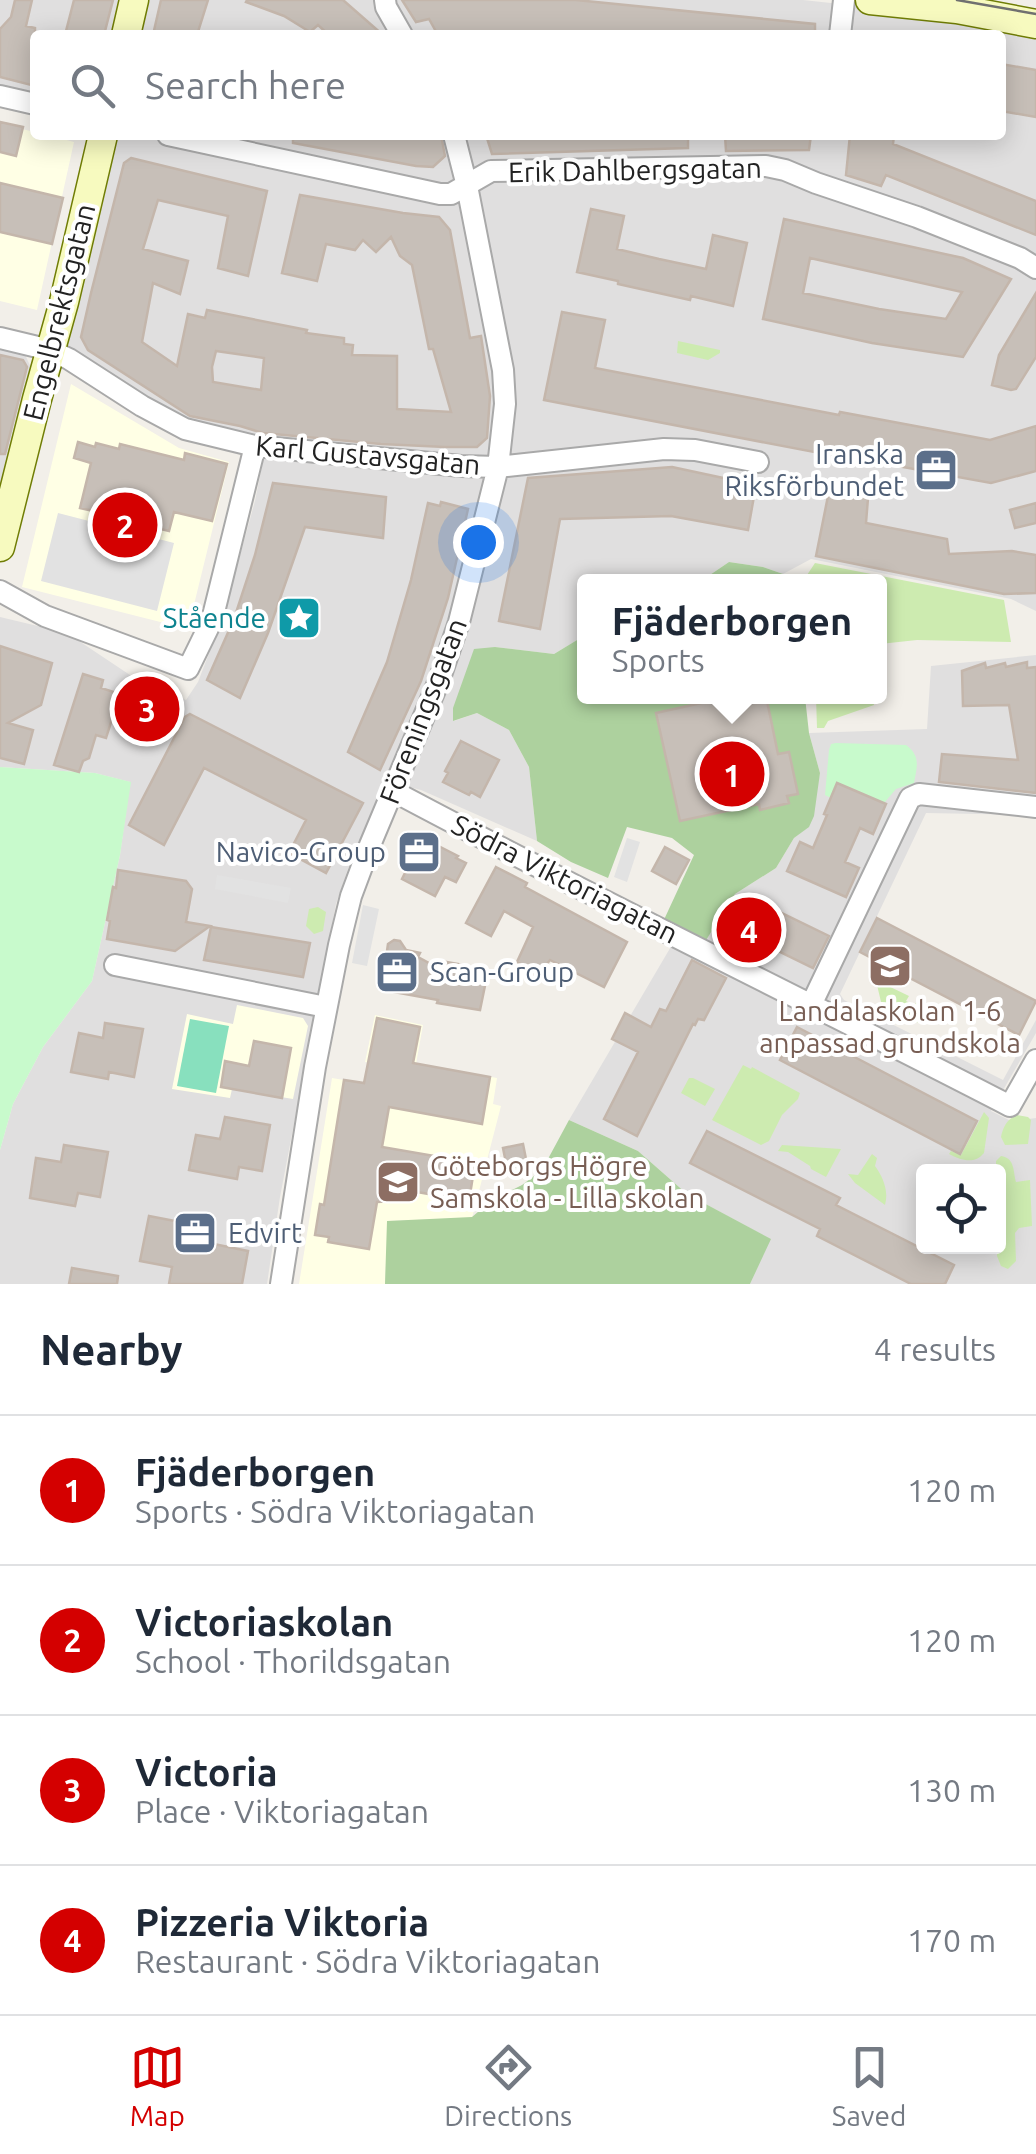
<!DOCTYPE html>
<html lang="en">
<head>
<meta charset="utf-8">
<style>
  :root { --surface:#fff; --page:#f2f2f3; --text:#1f2937; --muted:#747a83; --line:#e0e1e3; --accent:#d40000 }
  body { margin:0; font-family:Ubuntu,sans-serif; background:var(--page); color:var(--text) }
  .controls { position:absolute; right:30px; bottom:30px; display:grid; overflow:hidden; border-radius:10px; box-shadow:0 5px 25px #0003 }
  .controls button { width:90px; height:90px; display:grid; place-items:center; padding:0; border:0; border-bottom:2px solid var(--line); background:var(--surface); color:var(--text); font:50px sans-serif }
  .you { position:absolute; left:478px; top:542px; width:35px; height:35px; margin:-25px; border:8px solid #fff; border-radius:50%; background:#1a73e8; box-shadow:0 0 0 15px #1a73e833 }
  .badge { display:grid; place-items:center; width:65px; height:65px; border-radius:50%; background:var(--accent); color:#fff; font-size:32px; font-weight:700 }
  .pin { position:absolute; translate:-50% -50%; border:5px solid #fff; box-shadow:0 2px 10px #0006 }
  .popup { position:absolute; left:577px; top:574px; width:310px; height:130px; box-sizing:border-box; display:grid; place-content:center; border-radius:10px; background:var(--surface); filter:drop-shadow(0 2px 8px #0005); font-size:32px; white-space:nowrap; color:var(--muted) }
  .popup b { font-size:38px; color:var(--text) }
  .popup::after { content:''; position:absolute; left:50%; top:100%; margin-left:-20px; border:20px solid transparent; border-top-color:var(--surface) }
  .list { margin:0; padding:0; list-style:none }
  h2 { display:flex; justify-content:space-between; align-items:center; height:130px; margin:0; padding:0 40px; font-size:42px }
  h2 small { font-size:32px; font-weight:400; color:var(--muted) }
  .list li { display:grid; grid-template-columns:65px 1fr auto; gap:30px; align-items:center; box-sizing:border-box; height:150px; padding:0 40px; border-top:2px solid var(--line) }
  .list b { display:block; font-size:38px; white-space:nowrap }
  .list p { margin:0; font-size:32px; white-space:nowrap; color:var(--muted) }
  .list em { font-size:32px; font-style:normal; color:var(--muted) }
  .icon { flex:none; width:55px; height:55px; fill:none; stroke:currentColor; stroke-width:2; stroke-linecap:round; stroke-linejoin:round }
  .map { position:relative; flex:none; width:1036px; height:1284px; overflow:hidden }
  .search { position:absolute; background:var(--surface); box-shadow:0 5px 25px #0003; left:30px; right:30px; top:30px; height:110px; display:flex; align-items:center; gap:25px; box-sizing:border-box; padding:0 35px; border-radius:10px; color:var(--muted); font-size:38px }
  .sheet { height:730px; background:var(--surface) }
  nav { display:flex; justify-content:space-around; align-items:center; box-sizing:border-box; height:140px; border-top:2px solid var(--line); background:var(--surface); font-size:28px; color:var(--muted) }
  nav a { display:grid; justify-items:center; gap:5px }
  nav .on { color:var(--accent) }
  .map>svg:first-child { display:block }
</style>
</head>
<body>
<div class="map">
<svg width="1036" height="1284" viewBox="0 0 1036 1284">
  <rect width="100%" height="100%" fill="#f2efe9"/>
  <path fill="#e0dfdf" fill-rule="evenodd" d="M0 0H124L116 35H35V95L0 87Z
    M149 0H803L924 13 1036 34V611L1011 599 811 559 783 574 763 567 729 562 701 581 599 577 597 581 584 582V628L582 637 554 654 495 647 454 721 477 713 509 730 529 767 537 841 421 790 386 781 348 869 336 904 280 1197 267 1284H0V1150L13 1104 43 1047 92 981 120 855 130 782 95 773 0 767V617L67 633 133 677 186 700 198 682 223 617 255 501 266 446 187 429 62 350 115 135H1001V35H140Z
    M0 344 23 350 32 370 0 505Z
    M1036 655V815L926 813 840 994 844 1000 1003 1080 1036 1020V1033L991 1111 1011 1121 1036 1118V1284H750L770 1239 687 1194 638 1151 569 1120 679 933 703 944 735 894 776 868 794 838 809 826 820 773 809 733 927 729 931 666ZM924 1172H998V1246H924Z"/>
  <path fill="#ffffe5" d="M0 124 35 132V135H48L74 142 37 310 0 301Z
    M71 384 179 448 229 462 188 629 22 587Z
    M237 1005 303 1018 308 1026 293 1099 232 1089 230 1098 172 1089 187 1014 233 1024Z
    M375 1015 423 1025 416 1064 497 1078 493 1104 501 1106 472 1218 388 1221 385 1284H299L332 1078 392 1088 414 1071 365 1062Z"/>
  <path fill="#cdebb0" d="M678 341 720 350V353L708 360 677 353Z
    M815 563 1004 600 1011 642 917 640 880 644V582L803 581Z
    M816 697H872L874 705 828 721 824 728H817Z
    M318 907 326 912 323 931 314 934 306 926 309 909Z
    M880 982 909 996 906 1001 914 1005 918 1001 938 1011 921 1024 882 1006 877 985Z
    M743 1065 751 1069 752 1067 800 1093 798 1099 782 1115 769 1141 761 1145 712 1120Z
    M689 1078H693L715 1089 705 1106 681 1093Z
    M984 1112 989 1118 984 1153C974 1165 961 1160 949 1154L951 1151 961 1155Z
    M1017 1115 1028 1117 1031 1120 1028 1144 1005 1145 1001 1137C1003 1127 1007 1119 1017 1115Z
    M782 1145 841 1149 826 1177 811 1169 810 1166 788 1152 778 1151Z
    M872 1154 877 1158 875 1166C883 1177 889 1191 885 1205L855 1183 848 1174 858 1175Z
    M1001 1156C1015 1158 1013 1171 1016 1182L1030 1180 1032 1226 1019 1228 1015 1233 1016 1261 1008 1269 1001 1266 997 1256 998 1172 996 1171V1161Z"/>
  <path fill="#add19e" d="M729 562 763 567 783 574 785 581H701Z
    M584 628V696L805 697 809 733 820 773 814 816 809 827 794 838 776 868 735 894 703 945 662 924 694 855 672 838 627 827 608 878 571 862 537 841 529 767 509 730 477 713 453 721V708L474 649 495 647 554 654 582 637Z
    M569 1120 638 1151 687 1194 771 1239 750 1284H385L387 1221 472 1217 492 1200 522 1185 542 1170Z"/>
  <path fill="#c8facc" d="M836 743 906 745C921 756 917 767 914 783L896 789 884 803 838 783 831 798 825 795 829 750 831 744Z
    M0 767 95 773 131 782 120 855 92 981 43 1047 13 1104 0 1150Z"/>
  <path fill="#88e0be" d="M190 1019 229 1026 216 1093 177 1086Z"/>
  <path fill="#e2e2e2" d="M58 513 174 543 157 611 41 581Z
    M627 838 640 842 627 882 614 877Z
    M217 875 291 888 288 903 215 889Z
    M363 905 379 909 367 966 352 963Z"/>
  <path fill="#c7bfb8" stroke="#c4b6ab" stroke-width="2.5" fill-rule="evenodd" d="M15 0H32L26 26 35 28V86L0 77V29L11 17Z
    M74 0H113L104 35H65Z
    M161 0H208L197 35H153Z
    M247 0H343L383 35H329L318 25 310 32 284 16 246 2Z
    M402 0H576L815 24V35H438L429 19 416 22Z
    M1001 64 1036 70V117L1001 111Z
    M0 122 23 127 16 156 0 152Z
    M293 135H441L445 156 433 167 416 166 293 143Z
    M486 135H688V148L492 154Z
    M725 135H811L809 150 726 151Z
    M850 135H894L893 144 1036 201V235L886 175 881 186 846 175Z
    M131 158 267 191 248 276 218 268 228 216 158 200 143 249 188 261 180 294 153 283 142 342 177 366 188 314 205 318 207 310 307 330 306 333 344 338V344L353 345 352 355 397 356V409L451 412 433 349H429L412 265 400 256 391 237 376 252 363 240 355 250 326 244 317 281 282 273 300 195 403 213 439 217 450 230 470 338 481 336 490 396 487 438 477 447H445L381 444 263 433 240 426 190 416 88 350 81 337 91 293 124 163ZM216 351 264 358 261 390 213 382 212 367Z
    M0 183 63 198 52 244 0 232Z
    M591 209 624 216 617 249 659 259 706 269 713 235 747 243 733 306 691 296 690 300 618 284V281L577 272Z
    M784 219 963 258 1011 279 963 357 872 343 763 319ZM810 258 962 292 946 319 879 309 803 293Z
    M1036 293V357L1016 389 1011 390 992 385 999 355Z
    M562 312 605 320 595 368 839 415 840 412 990 440 1036 426V471L991 483 815 451 814 452 544 400Z
    M0 355 23 360 27 367 5 454H0Z
    M78 442 95 447 96 443 119 449 120 444 184 460 185 453 227 464 212 521 174 512 169 531 149 526 152 517 103 505 102 513 80 508 91 463 74 458Z
    M672 467 756 485 748 530 671 516 560 519 540 629 499 621 528 478Z
    M273 483 386 497 383 538 305 527 268 633 240 698 207 680 234 619 255 555Z
    M829 491 868 498 866 523 947 539 949 554 1012 551 1036 555V593L1004 594 816 556Z
    M441 502 468 509 448 598 421 681 380 770 348 752 387 662 411 580 428 503 440 506Z
    M1036 503V523L1015 528 1010 510Z
    M0 646 52 663 41 705 8 723 33 730 24 764 0 758Z
    M1027 662V668L1036 667V793L939 782 942 754 1018 760 1009 705 963 706 962 671 985 663 986 668 1005 663 1006 667Z
    M83 674 103 680 101 688 120 694 106 738 96 735 89 758 83 761 79 772 54 765Z
    M733 696H766L778 754 789 752 798 794 787 796 789 803 760 810 759 804 680 821 656 713Z
    M190 714 363 803 326 873 289 853 306 820 204 768 164 845 129 825 185 717Z
    M461 741 499 760 480 797 471 792 469 795 443 782 448 773 445 771Z
    M837 783 886 804 873 834 860 828 845 862 859 868 846 897 787 871 800 842 813 848 827 815 824 814Z
    M415 834 458 856 456 858 466 863 456 882 445 877 435 896 402 879 413 857 405 853Z
    M665 847 689 860 676 884 652 871Z
    M496 867 527 883 525 887 627 942 604 987 550 960 539 974 517 962 533 927 504 911 491 936 466 923Z
    M118 870 186 881 192 889 186 922 210 926 175 951 107 939 110 921 107 920 113 887 116 888Z
    M751 898 829 936 813 968 735 930Z
    M877 918 1036 1001 1019 1035 860 952Z
    M211 927 310 943 303 977 204 960Z
    M394 940 400 941 406 950 420 953 418 957 442 970 446 962 481 968 480 974 487 976 480 1010 437 1003 438 1000 383 990 390 956 387 951 388 944Z
    M692 960 726 978 704 1020 698 1019 695 1025 693 1024 637 1136 604 1119 638 1052 612 1039 625 1013 651 1027 660 1009 666 1011Z
    M377 1018 420 1027 413 1063 490 1077 482 1124 389 1107 382 1147 475 1163 469 1201 394 1188 392 1201 377 1202 369 1249 328 1242 329 1237 315 1235 320 1204 324 1205 344 1080 364 1083Z
    M105 1023 143 1029 134 1077 109 1072 108 1079 71 1072 79 1033 103 1038Z
    M797 1027 977 1121 960 1154 780 1060Z
    M254 1041 291 1048 282 1098 221 1087 225 1061 249 1066Z
    M225 1117 270 1125 262 1171 239 1167 237 1179 189 1170 196 1135 220 1139Z
    M707 1131 840 1198 836 1205 954 1265 945 1284H911L817 1236 820 1229 690 1163Z
    M523 1144 527 1164 507 1168 503 1148Z
    M64 1145 108 1152 100 1197 78 1193 75 1206 30 1198 36 1158 61 1162Z
    M149 1216 206 1227 204 1242 248 1251 242 1284H169L172 1267 140 1261Z
    M72 1268 118 1276 117 1284H69Z"/>
  <g fill="none" stroke-linecap="round" stroke-linejoin="round">
    <defs>
      <path id="street" d="M385 0 386 7 402 35
        M840 35 844 0
        M0 96 35 104
        M168 135 440 194H451L491 171 766 166 785 170 816 183 917 217 1020 258 1036 268
        M0 338 50 350 69 359 142 406 185 429 255 446 461 466 498 467 664 449 695 450 758 462
        M0 591 45 616 188 669 212 620 255 446
        M393 791C597 900 805 1000 1010 1106L1036 1060
        M115 965 326 1007
        M811 1005 910 798 919 794 1036 807
        M281 1284 315 1067 339 945 351 896 370 845 440 678 459 622 498 467 505 404 503 370 467 186 454 135"/>
      <path id="secondary" d="M870 0 957 9 1036 24
        M126 35 134 0
        M0 547 37 399 64 302 103 135"/>
    </defs>
    <use href="#street" stroke="#a9a9a9" stroke-width="24"/>
    <use href="#secondary" stroke="#707d05" stroke-width="31"/>
    <use href="#street" stroke="#fff" stroke-width="20"/>
    <use href="#secondary" stroke="#f7fabf" stroke-width="28"/>
    <path stroke="#707070" stroke-width="2.5" d="M957 0 1036 14"/>
  </g>
  <defs>
    <symbol id="office-square" viewBox="-11 -11 22 22"><rect x="-9" y="-9" width="18" height="18" rx="4" fill="#5c6f8a" stroke="#fff"/><path d="M-6-3h4V-5.5h4V-3h4V5H-6ZM-1-4.5V-3h2v-1.5ZM-6 0V1H6V0Z" fill="#fff"/></symbol>
    <symbol id="sight-square" viewBox="-11 -11 22 22"><rect x="-9" y="-9" width="18" height="18" rx="4" fill="#0f9aa8" stroke="#fff"/><path d="M0-6L1.8-2.2L6-1.7L2.9 1.2L3.7 5.4L0 3.3L-3.7 5.4L-2.9 1.2L-6-1.7L-1.8-2.2Z" fill="#fff"/></symbol>
    <symbol id="school-square" viewBox="-11 -11 22 22"><rect x="-9" y="-9" width="18" height="18" rx="4" fill="#8d6e63" stroke="#fff"/><path d="M0-5L7-2L0 1L-7-2ZM-4 1L0 2.5L4 1V4Q0 6-4 4Z" fill="#fff"/></symbol>
  </defs>
  <g fill-rule="evenodd">
    <use href="#office-square" x="911" y="445" width="50" height="50"/>
    <use href="#sight-square" x="274" y="593" width="50" height="50"/>
    <use href="#office-square" x="394" y="827" width="50" height="50"/>
    <use href="#school-square" x="865" y="941" width="50" height="50"/>
    <use href="#office-square" x="372" y="947" width="50" height="50"/>
    <use href="#school-square" x="373" y="1157" width="50" height="50"/>
    <use href="#office-square" x="170" y="1208" width="50" height="50"/>
  </g>
  <g text-anchor="middle" stroke-width="8" stroke-linejoin="round" paint-order="stroke">
    <g font-size="28" fill="#222" stroke="#fff">
      <text transform="translate(635 170) rotate(-1)" y="10">Erik Dahlbergsgatan</text>
      <text transform="translate(59 312) rotate(-76)" y="10">Engelbrektsgatan</text>
      <text transform="translate(368 455) rotate(5)" y="10">Karl Gustavsgatan</text>
      <text transform="translate(423 711) rotate(-69)" y="10">Föreningsgatan</text>
      <text transform="translate(565 879) rotate(27)" y="10">Södra Viktoriagatan</text>
    </g>
    <g font-size="28" fill="#4e5e75" stroke="#fff" text-anchor="end">
      <text x="904" y="464">Iranska<tspan x="904" dy="32">Riksförbundet</tspan></text>
      <text x="386" y="862">Navico-Group</text>
      <text x="430" y="982" text-anchor="start">Scan-Group</text>
      <text x="228" y="1243" text-anchor="start">Edvirt</text>
    </g>
    <g font-size="28" fill="#0d838f" stroke="#fff" text-anchor="end">
      <text x="266" y="628">Stående</text>
    </g>
    <g font-size="28" fill="#785e54" stroke="#fff">
      <text x="890" y="1021">Landalaskolan 1-6<tspan x="890" dy="32">anpassad grundskola</tspan></text>
      <text x="430" y="1176" text-anchor="start">Göteborgs Högre<tspan x="430" dy="32">Samskola - Lilla skolan</tspan></text>
    </g>
  </g>
</svg>
<div class="controls">
<button><svg class="icon" aria-label="locate" viewBox="0 0 24 24"><circle cx="12" cy="12" r="6"/><path d="M12 2v4M12 18v4M2 12h4M18 12h4"/></svg></button>
</div>
<div class="you"></div>
<div class="pin badge" style="left:732px;top:774px">1</div>
<div class="popup"><b>Fjäderborgen</b>Sports</div>
<div class="pin badge" style="left:125px;top:525px">2</div>
<div class="pin badge" style="left:147px;top:709px">3</div>
<div class="pin badge" style="left:749px;top:930px">4</div>
<div class="search"><svg class="icon" aria-label="search" viewBox="0 0 24 24"><circle cx="10" cy="10" r="6"/><path d="M15 15l6 6"/></svg>Search here</div>
</div>
<section class="sheet">
<h2>Nearby<small>4 results</small></h2>
<ul class="list">
<li><span class="badge">1</span><div><b>Fjäderborgen</b><p>Sports · Södra Viktoriagatan</p></div><em>120 m</em></li>
<li><span class="badge">2</span><div><b>Victoriaskolan</b><p>School · Thorildsgatan</p></div><em>120 m</em></li>
<li><span class="badge">3</span><div><b>Victoria</b><p>Place · Viktoriagatan</p></div><em>130 m</em></li>
<li><span class="badge">4</span><div><b>Pizzeria Viktoria</b><p>Restaurant · Södra Viktoriagatan</p></div><em>170 m</em></li>
</ul>
</section>
<nav>
<a class="on"><svg class="icon" aria-label="map" viewBox="0 0 24 24"><path d="M3 6l6-2 6 2 6-2v14l-6 2-6-2-6 2zM9 4v14M15 6v14"/></svg>Map</a>
<a><svg class="icon" aria-label="directions" viewBox="0 0 24 24"><path d="M12 3l9 9-9 9-9-9zM9 14v-3h6M13 9l2 2-2 2"/></svg>Directions</a>
<a><svg class="icon" aria-label="saved" viewBox="0 0 24 24"><path d="M7 4h10v16l-5-4-5 4z"/></svg>Saved</a>
</nav>
</body>
</html>
